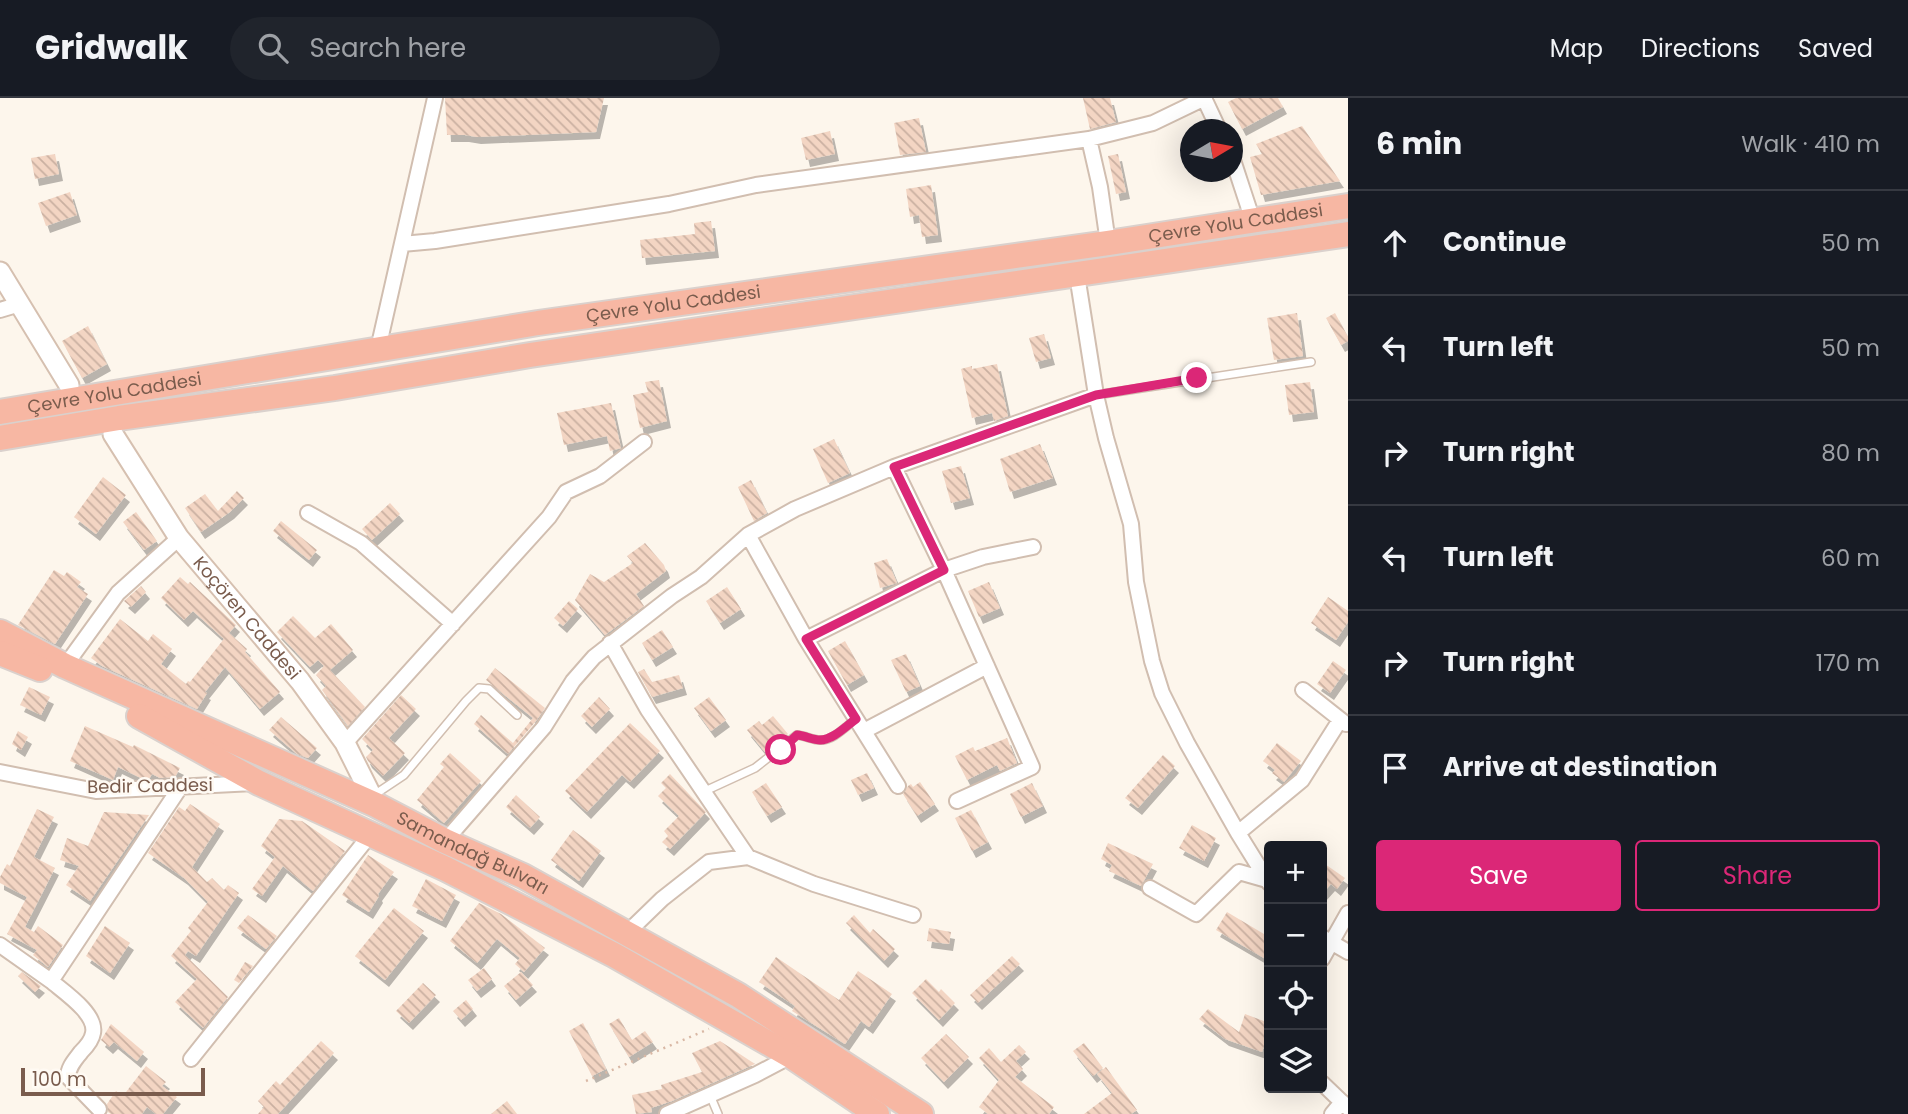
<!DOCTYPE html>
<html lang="en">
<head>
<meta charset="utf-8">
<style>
  :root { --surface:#171b24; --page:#20242c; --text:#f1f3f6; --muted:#9ea1a6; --line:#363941; --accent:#db2777 }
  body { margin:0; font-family:Poppins,sans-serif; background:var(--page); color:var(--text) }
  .controls { position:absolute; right:21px; bottom:21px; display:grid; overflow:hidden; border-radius:7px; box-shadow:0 7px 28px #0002 }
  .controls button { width:63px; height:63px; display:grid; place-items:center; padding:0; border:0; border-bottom:2px solid var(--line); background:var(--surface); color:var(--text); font:35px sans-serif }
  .compass { position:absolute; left:1180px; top:21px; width:63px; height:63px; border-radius:50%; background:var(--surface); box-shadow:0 7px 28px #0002; rotate:80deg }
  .scale { position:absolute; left:21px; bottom:18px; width:184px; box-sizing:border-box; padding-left:7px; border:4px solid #7a5c4d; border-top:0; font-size:19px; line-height:24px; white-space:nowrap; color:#7a5c4d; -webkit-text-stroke:5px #fffaf3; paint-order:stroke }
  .stop { position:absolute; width:21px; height:21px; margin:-16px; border:5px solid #db2777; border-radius:50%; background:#fff }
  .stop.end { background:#db2777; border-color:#fff; box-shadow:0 2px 7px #0008 }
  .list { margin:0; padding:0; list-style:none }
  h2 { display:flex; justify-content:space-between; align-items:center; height:91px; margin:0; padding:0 28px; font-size:30px }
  h2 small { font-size:23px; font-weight:400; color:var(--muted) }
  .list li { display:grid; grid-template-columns:46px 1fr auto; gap:21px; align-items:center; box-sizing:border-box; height:105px; padding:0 28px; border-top:2px solid var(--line) }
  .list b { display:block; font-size:26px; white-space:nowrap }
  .list em { font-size:23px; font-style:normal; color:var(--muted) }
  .actions { display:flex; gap:14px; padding:21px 28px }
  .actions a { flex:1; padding:16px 0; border:2px solid var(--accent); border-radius:7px; text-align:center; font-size:24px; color:var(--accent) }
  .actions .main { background:var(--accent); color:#fff }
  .icon { flex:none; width:38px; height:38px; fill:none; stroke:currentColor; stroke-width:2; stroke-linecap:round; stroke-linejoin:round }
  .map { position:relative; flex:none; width:1348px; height:1016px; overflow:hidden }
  header { display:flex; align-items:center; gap:42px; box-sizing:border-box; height:98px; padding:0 35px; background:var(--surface); border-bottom:2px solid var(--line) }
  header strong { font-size:33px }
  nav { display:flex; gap:38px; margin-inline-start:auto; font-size:24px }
  .search { width:490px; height:63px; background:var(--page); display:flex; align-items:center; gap:18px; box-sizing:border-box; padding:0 24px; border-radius:38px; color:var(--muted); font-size:26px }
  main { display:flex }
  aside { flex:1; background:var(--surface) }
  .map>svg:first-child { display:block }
</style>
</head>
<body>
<header>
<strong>Gridwalk</strong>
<div class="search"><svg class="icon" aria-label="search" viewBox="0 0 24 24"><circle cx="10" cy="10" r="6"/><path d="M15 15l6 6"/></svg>Search here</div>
<nav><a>Map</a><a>Directions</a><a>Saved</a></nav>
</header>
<main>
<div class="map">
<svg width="1348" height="1016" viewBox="0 0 1348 1016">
  <defs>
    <pattern id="building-back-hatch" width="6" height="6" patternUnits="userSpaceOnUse" patternTransform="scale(1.75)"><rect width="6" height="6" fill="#f3d5c3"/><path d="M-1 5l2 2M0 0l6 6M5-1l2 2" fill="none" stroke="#cab0a1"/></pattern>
    <filter id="shadow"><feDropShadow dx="4" dy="7" stdDeviation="0" flood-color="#0004"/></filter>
  </defs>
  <rect width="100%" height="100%" fill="#fdf6ec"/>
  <path fill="url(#building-back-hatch)" filter="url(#shadow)" d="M445 0H604L596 34 477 39 465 37H447Z
    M1083 0H1110L1116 24 1090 31Z
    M1236 0H1278L1283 9 1242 31 1228 4Z
    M919 20 926 54 900 57 894 25Z
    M1302 28 1340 83 1261 97 1250 59 1262 56 1256 46Z
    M830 33 835 56 806 62 801 40Z
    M55 56 59 76 35 81 31 60Z
    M1118 56 1126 94 1116 96 1108 58Z
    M931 87 938 137 922 139 919 117 910 119 906 91Z
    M70 94 77 117 46 128 38 105Z
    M711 123 715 153 642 160 640 142 695 136 694 125Z
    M1297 215 1303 258 1274 262 1267 220Z
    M1335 215 1348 239V243L1341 247 1326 220Z
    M88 228 107 266 82 280 62 243Z
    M1044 236 1051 260 1036 264 1029 240Z
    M997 266 1008 318 994 323 992 315 972 320 961 271 972 268V271Z
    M659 282 667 323 640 330 633 297 648 294 645 284Z
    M1310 284 1314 314 1289 317 1285 287Z
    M611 305 621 350 610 353 607 338 564 347 557 315Z
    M834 341 850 375 828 385 813 351Z
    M1040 346 1053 380 1010 394 1000 361Z
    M961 368 970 400 951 405 942 373Z
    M103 379 126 397 96 436 74 419Z
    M751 382 767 415 754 423 738 389Z
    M237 393 244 400 230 414 201 434 185 410 205 396 218 413Z
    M390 405 400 416 372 442 362 431Z
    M136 414 157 443 144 452 123 424Z
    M281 423 317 452 309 462 273 433Z
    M645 445 664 467 666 473 636 496 644 508 605 537 575 502 590 476 604 484 633 465 627 458Z
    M887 461 897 485 880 490 874 465Z
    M54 472 64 478 67 474 81 484 77 489 88 496 55 546 18 527Z
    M180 479 188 486 190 484 236 527 229 535 247 551 245 554 280 594 260 611 225 569 205 594 207 595 197 611 102 568 91 560 120 521 148 543 153 536 172 551 161 566 186 586 188 583 190 584 227 537 224 541 193 513 184 522 161 500Z
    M989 484 1000 510 979 519 968 493Z
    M141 488 146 494 131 509 124 503Z
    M727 489 741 511 720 525 706 503Z
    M1328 499 1348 513V524L1336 542 1311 525Z
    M569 503 578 511 563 528 554 520Z
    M293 518 315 540 331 526 353 552 330 572 365 609 348 628 322 592 326 588 316 577 324 568 318 562 310 569 277 534Z
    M662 532 673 549 652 562 642 545Z
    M845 543 864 577 847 587 828 553Z
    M906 556 920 588 906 594 891 562Z
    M1333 563 1346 572 1330 595 1317 586Z
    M495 570 545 610 536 623 508 656 474 626 481 617 513 645 533 620 486 582Z
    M644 571 652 584 679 577 683 590 652 599 638 574Z
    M29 589 50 599 41 617 20 607Z
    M401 597 416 611 389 640 405 655 383 678 368 663 366 659 373 652 362 641Z
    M599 599 610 611 592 629 581 618Z
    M709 599 726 622 711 633 694 610Z
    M773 618 788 636 765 654 747 632 759 623 762 627Z
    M281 619 317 650 308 660 297 656 269 632Z
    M630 625 660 653 630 684 622 677 587 714 565 693Z
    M85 628 133 649 134 647 180 670 175 679 160 680 152 676 149 681H143L118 669 113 682 70 663Z
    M18 633 28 639 21 652 12 646Z
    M1007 640 1017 665 1000 673 997 667 967 682 955 658 973 649 975 653Z
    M1277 645 1301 663 1284 684 1272 675 1275 672 1263 663Z
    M450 655 481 683 444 725 417 702 444 669 440 666Z
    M1163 657 1175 668 1138 710 1125 700Z
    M867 675 874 690 858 697 851 682Z
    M670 676 706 714 670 751 662 744 668 738 664 733 679 718 658 698 666 690 661 685Z
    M920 684 935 706 917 718 903 696 908 688 911 686 913 689Z
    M766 685 782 709 767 718 752 694Z
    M1032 685 1043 708 1021 719 1010 696Z
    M516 697 540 719 530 730 506 709Z
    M190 706 220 726 192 769 207 784 212 780 224 792 228 787 239 795 196 858 188 853 185 857 228 899 203 930 175 904 197 881 171 858 191 833 188 830 208 804 184 780 148 755 179 709 185 713Z
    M37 711 54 719 34 759 55 770 25 829 34 834 38 828 63 847 48 869 33 857 37 852 7 836 27 799 0 785V779L7 766 10 768Z
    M971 712 988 744 972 753 955 720Z
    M104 714 149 717 90 803 66 787 79 768 60 762 67 740 88 748Z
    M279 721 302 723 345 753 313 793 283 768 262 798 252 791 275 759 261 748Z
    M1192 727 1216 740 1204 763 1179 750Z
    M573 732 601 753 579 783 551 762Z
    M1108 745 1153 766 1141 788 1109 773 1112 767 1101 761Z
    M368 757 394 774 378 796 379 798 369 814 342 797Z
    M1322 764 1345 780 1337 791 1331 786 1322 796Z
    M426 781 456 797 442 823 412 808Z
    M479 805 501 816 545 850 524 874 515 866 520 860 497 841 477 865 450 843Z
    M394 810 424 833 385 882 355 858Z
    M1227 814 1269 839V863L1216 832Z
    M248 817 277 838 266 851 237 830Z
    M854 817 870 835 873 831 895 851 884 863 846 825Z
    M105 828 130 845 110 875 86 858Z
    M929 830 951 834 949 846 927 843Z
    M1012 858 1020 866 978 905 970 897Z
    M776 859 839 902 858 873 892 896 869 929 861 923 845 946 792 913 795 908 759 884Z
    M245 864 253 868 239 885 234 882Z
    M484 870 492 881 477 893 468 882Z
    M22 874 41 888 35 894 18 878Z
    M521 874 533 887 516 902 504 888Z
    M926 881 939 894 941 891 955 905 939 922 912 895Z
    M423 885 436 897 409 925 396 913Z
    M466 902 473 911 461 922 453 913Z
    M1208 911 1239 934 1245 916 1269 925V934L1262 954 1225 941 1199 921Z
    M619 920 632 942 645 933 653 944 629 959 609 926Z
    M583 925 606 971 592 978 569 933Z
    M111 926 144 954 137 963 114 944 109 949 101 942Z
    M946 936 969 959 944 984 921 960Z
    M321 943 334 955 278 1016H258L264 1009 258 1003 276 983 280 987Z
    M720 943 755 966 672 1003 651 1010 652 1014 636 1016 632 997 662 991 661 987 702 974 692 955Z
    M1084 945 1103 970 1093 978 1073 953Z
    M1019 947 1026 954 1016 963 1023 971 1015 979 1054 1009 1049 1016H988L979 1009 999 982 979 960 989 950 1001 964Z
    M146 968 166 984 162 988 177 999 163 1016H156L147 1009 142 1016H111L108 1014 107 1006 116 993 123 998Z
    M1106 969 1137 1012 1131 1016H1084L1112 995 1097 976Z
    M507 1003 517 1016H491Z"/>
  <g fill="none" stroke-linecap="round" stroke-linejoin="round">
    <defs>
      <path id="lane" d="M1096 297 1311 264
        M705 693 755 670 797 637C806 638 813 642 820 642 833 643 846 628 856 621
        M374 697 404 677 466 603 479 590 489 591 517 617
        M710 997 718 1016"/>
      <path id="street" d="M1204 0 1219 32
        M1232 59 1253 123
        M1108 145 1100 89 1089 41 1153 25 1205 0
        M402 146 435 143 669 106 756 87 1089 41
        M1077 177 1096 297 1106 340 1131 426 1136 484 1152 563 1162 595 1187 645 1238 735 1269 785
        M0 212 20 206
        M378 251 435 0
        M894 369 944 472 1032 669 957 703
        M308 415 361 445 453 526
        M748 437 806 541 898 688
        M806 541 944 472 983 459 1033 449
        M610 545 648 612 748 759
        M65 568 118 495 179 440
        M1303 592 1346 626
        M864 633 987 568
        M345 645 549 419 566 394 600 378 644 344
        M0 674 96 693 254 685
        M1238 735 1302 682 1340 622
        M445 743 544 629 573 583 594 559 672 498 701 479 748 437 795 411 894 369 1096 297
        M1150 790 1196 816 1239 774 1267 782
        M628 834 662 801 709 764 748 759 814 786 913 817
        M1322 839 1348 854
        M0 847 51 883 181 688
        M1322 861 1348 815
        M51 883C64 894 97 916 93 935 92 942 86 949 81 954 75 962 68 969 68 979L99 1011
        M191 961 370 737
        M1322 985 1348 1010
        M667 1016 755 977 791 958
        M1332 1016 1342 1004"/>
      <g id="secondary">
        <path d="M0 174 69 287"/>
        <path id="s1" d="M113 336 179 440 300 583 345 645 376 707"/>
      </g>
      <g id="highway">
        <path id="s2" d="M0 314 538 225 1108 145 1348 108"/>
        <path d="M0 340 119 320 335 290 530 257 1348 136"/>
        <path id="s3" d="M0 534 65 568 376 707 445 743 523 778 738 897 921 1016"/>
        <path d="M0 555 40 571"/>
        <path d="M139 618 259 685 446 771 614 857 791 958 877 1016"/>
      </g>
    </defs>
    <use href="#lane" stroke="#d1beb0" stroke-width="10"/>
    <use href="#street" stroke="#d1beb0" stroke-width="18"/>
    <use href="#secondary" stroke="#d6c0b0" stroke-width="23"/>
    <use href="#highway" stroke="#dad1cd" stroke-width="28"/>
    <path stroke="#d9b8a5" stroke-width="2.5" stroke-dasharray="2 5" stroke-linecap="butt" d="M586 983 709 931"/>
    <use href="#lane" stroke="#fff" stroke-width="7"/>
    <use href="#street" stroke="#fff" stroke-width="14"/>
    <use href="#secondary" stroke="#fff" stroke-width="19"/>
    <use href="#highway" stroke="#f7b7a3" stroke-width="24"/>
  </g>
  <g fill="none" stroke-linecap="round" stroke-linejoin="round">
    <path stroke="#db2777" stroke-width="9" d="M781 652 797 637C806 638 813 642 820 642 833 642 846 628 856 621L806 541 944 472 894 369 1096 297 1197 280"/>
  </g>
  <g text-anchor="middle" stroke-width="5" stroke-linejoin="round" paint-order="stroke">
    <g font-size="18" fill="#7a5c4d" stroke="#fffaf3">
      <text dy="6" stroke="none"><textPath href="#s2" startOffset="1250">Çevre Yolu Caddesi</textPath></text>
      <text dy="6" stroke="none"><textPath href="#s2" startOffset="682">Çevre Yolu Caddesi</textPath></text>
      <text dy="6" stroke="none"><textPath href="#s2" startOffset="116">Çevre Yolu Caddesi</textPath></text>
      <text dy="6" stroke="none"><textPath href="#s1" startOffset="228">Koçören Caddesi</textPath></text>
      <text transform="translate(150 688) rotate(-1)" y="6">Bedir Caddesi</text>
      <text dy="6" stroke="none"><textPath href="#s3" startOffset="522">Samandağ Bulvarı</textPath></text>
    </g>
  </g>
</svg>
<div class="controls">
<button>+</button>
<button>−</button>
<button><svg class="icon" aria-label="locate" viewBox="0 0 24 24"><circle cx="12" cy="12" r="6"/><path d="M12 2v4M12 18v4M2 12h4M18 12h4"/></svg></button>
<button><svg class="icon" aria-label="layers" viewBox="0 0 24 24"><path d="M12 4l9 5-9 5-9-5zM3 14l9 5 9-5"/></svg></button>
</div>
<svg class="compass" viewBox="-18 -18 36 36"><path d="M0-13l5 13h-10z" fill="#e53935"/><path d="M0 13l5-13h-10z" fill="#9ea1a6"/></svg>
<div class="scale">100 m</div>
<div class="stop" style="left:781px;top:652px"></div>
<div class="stop end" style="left:1197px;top:280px"></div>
</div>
<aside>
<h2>6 min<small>Walk · 410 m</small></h2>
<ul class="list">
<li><svg class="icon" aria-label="ahead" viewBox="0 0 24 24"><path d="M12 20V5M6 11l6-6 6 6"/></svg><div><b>Continue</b></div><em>50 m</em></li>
<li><svg class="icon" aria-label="left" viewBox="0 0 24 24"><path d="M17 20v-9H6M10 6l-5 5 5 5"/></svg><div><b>Turn left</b></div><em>50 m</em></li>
<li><svg class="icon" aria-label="right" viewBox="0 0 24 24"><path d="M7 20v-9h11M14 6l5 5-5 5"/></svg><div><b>Turn right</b></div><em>80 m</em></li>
<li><svg class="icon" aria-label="left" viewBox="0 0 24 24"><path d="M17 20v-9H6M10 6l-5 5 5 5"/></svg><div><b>Turn left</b></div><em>60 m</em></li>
<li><svg class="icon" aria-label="right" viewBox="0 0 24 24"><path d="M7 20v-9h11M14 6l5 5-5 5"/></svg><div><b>Turn right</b></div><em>170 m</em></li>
<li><svg class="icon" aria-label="arrive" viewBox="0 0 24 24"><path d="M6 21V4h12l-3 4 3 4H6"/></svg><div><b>Arrive at destination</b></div></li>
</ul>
<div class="actions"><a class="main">Save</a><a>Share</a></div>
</aside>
</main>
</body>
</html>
